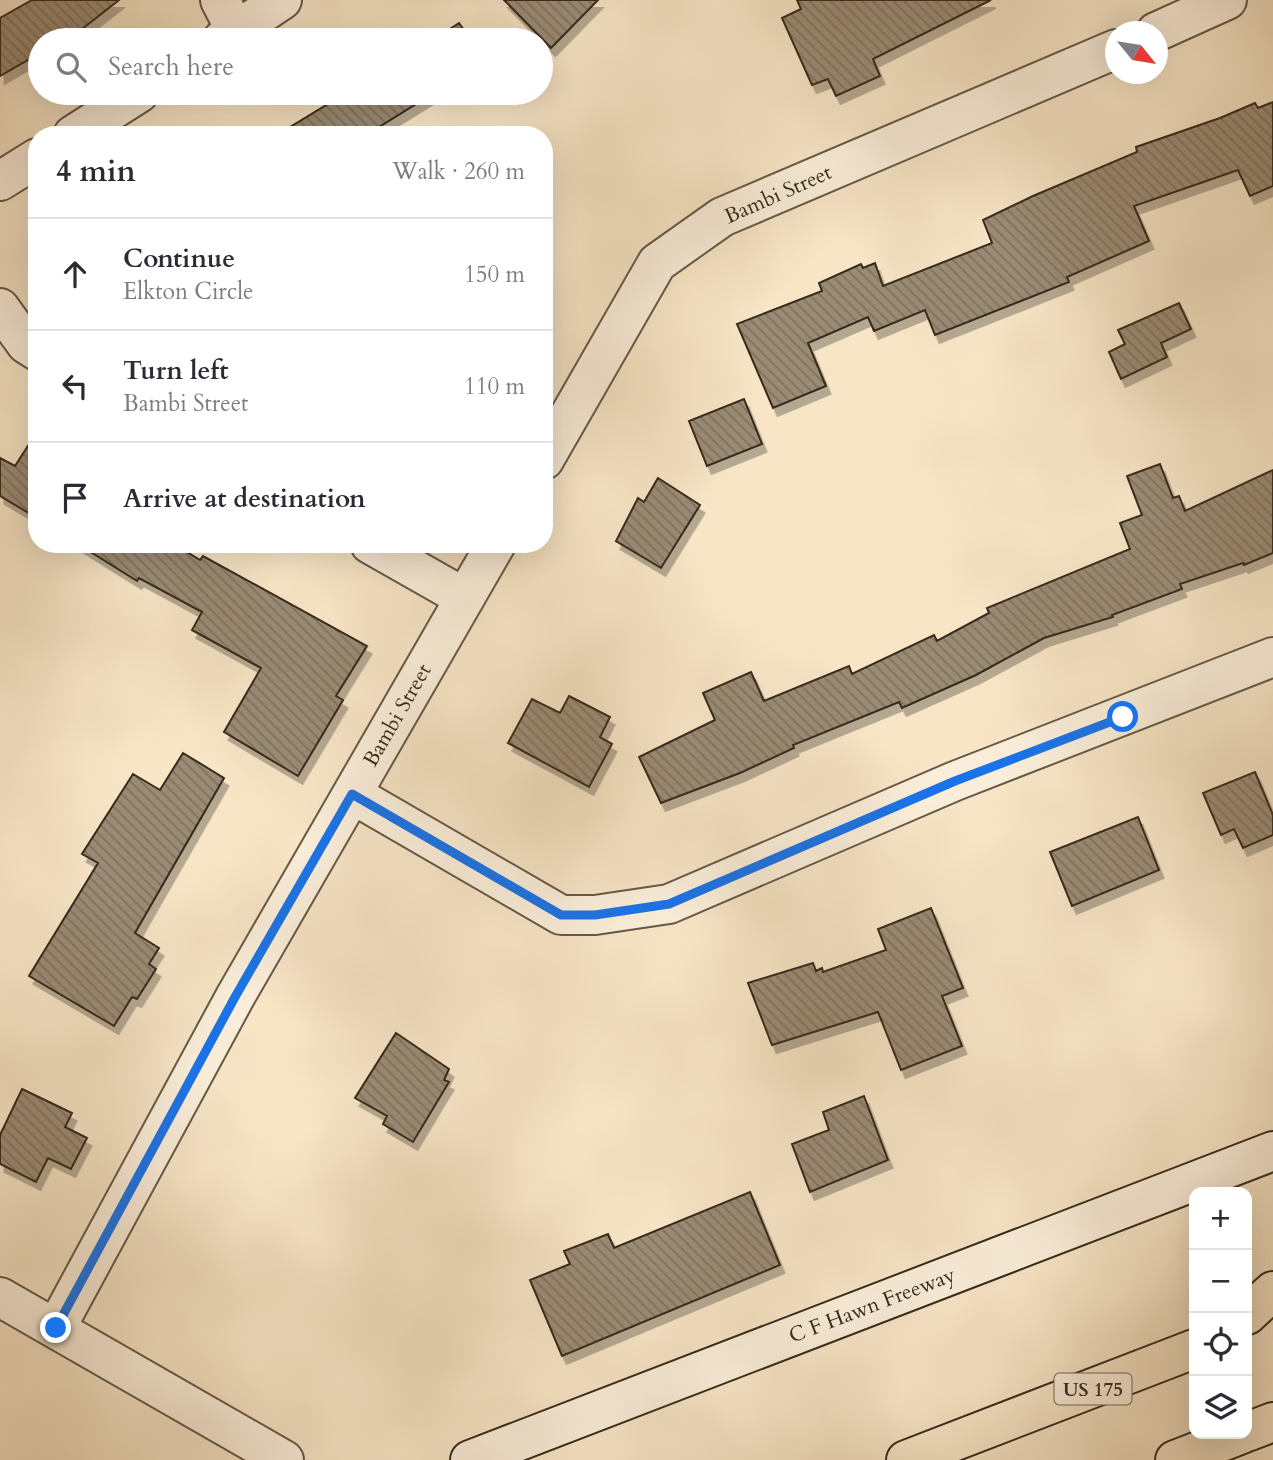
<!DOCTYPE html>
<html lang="en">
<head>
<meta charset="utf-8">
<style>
  :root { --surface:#fff; --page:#f7f7f7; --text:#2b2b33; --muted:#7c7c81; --line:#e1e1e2 }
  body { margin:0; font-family:Cardo,serif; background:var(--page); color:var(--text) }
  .controls { position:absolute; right:21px; bottom:21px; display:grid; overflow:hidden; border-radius:14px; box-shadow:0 7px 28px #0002 }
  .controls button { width:63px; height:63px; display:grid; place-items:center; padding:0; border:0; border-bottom:2px solid var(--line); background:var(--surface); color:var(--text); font:35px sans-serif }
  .compass { position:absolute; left:1105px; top:21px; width:63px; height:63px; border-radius:50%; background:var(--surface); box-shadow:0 7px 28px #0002; rotate:120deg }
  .stop { position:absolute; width:21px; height:21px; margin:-16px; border:5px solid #1a73e8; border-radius:50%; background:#fff }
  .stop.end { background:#1a73e8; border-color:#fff; box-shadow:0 2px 7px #0008 }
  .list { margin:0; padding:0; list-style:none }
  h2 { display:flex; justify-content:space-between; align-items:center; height:91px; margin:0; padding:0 28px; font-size:30px }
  h2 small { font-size:23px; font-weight:400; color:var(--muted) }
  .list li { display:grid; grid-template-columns:46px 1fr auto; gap:21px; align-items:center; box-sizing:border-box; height:112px; padding:0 28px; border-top:2px solid var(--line) }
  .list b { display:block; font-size:26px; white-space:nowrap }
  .list p { margin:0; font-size:23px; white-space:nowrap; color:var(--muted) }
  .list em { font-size:23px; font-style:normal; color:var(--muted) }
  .icon { flex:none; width:38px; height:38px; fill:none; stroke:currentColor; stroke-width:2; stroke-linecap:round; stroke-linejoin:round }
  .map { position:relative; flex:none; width:1273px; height:1460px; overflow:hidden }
  .search { position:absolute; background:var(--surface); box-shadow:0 7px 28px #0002; left:28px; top:28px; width:525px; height:77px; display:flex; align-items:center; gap:18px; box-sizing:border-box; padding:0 24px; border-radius:38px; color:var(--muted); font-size:26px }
  .panel { position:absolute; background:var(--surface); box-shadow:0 7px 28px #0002; left:28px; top:126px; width:525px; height:427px; border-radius:28px }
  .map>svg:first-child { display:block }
</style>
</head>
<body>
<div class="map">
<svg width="1273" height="1460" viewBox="0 0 1273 1460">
  <defs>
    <pattern id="building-back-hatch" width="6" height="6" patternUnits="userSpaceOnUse" patternTransform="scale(1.75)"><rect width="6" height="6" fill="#9a8b74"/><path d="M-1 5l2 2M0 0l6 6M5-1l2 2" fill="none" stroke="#7e725e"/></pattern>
    <filter id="shadow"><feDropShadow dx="4.5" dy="8" stdDeviation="0" flood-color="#0004"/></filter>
  </defs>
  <rect width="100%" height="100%" fill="#f7e5c6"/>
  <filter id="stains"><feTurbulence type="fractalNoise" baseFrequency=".00286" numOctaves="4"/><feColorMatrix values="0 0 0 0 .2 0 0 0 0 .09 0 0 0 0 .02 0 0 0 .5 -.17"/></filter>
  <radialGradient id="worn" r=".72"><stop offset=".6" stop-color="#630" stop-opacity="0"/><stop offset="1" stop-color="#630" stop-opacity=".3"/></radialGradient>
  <path fill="url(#building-back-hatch)" stroke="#35291b" stroke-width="2" filter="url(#shadow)" d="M32 0H119L68 40H40V53L0 76V18Z
    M504 0H598L551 48Z
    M797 0H991L873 59 880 76 836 96 828 79 812 85 782 18 801 9Z
    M459 23 471 40H433Z
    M346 93H434L366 135H277Z
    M1273 102V186L1250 196 1238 170 1134 206 1149 241 1067 277 1069 282 935 335 925 310 874 331 868 317 808 343 826 386 773 408 737 324 822 291 819 283 861 264 863 268 875 263 883 286 992 243 983 220 1033 196 1137 152 1136 147 1220 118 1255 103 1258 108Z
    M1179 303 1191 329 1161 343 1167 357 1121 379 1109 352 1125 344 1118 330Z
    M744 399 762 444 707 466 689 421Z
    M37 432V518L0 496V458L15 466Z
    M1160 464 1173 498 1179 496 1185 511 1273 470V553L1244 565 1243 563 1180 584 1182 589 1112 615 1113 617 1044 638 976 675 902 708 899 702 793 745 794 748 740 773 661 803 639 757 715 720 703 693 751 672 764 701 849 666 852 674 934 635 937 641 989 613 987 608 1130 549 1120 523 1142 515 1127 476Z
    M658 478 700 505 661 568 616 541 638 498 644 502Z
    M78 544H174L200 560 203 556 367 646 336 696 343 700 298 776 224 732 261 668 192 630 202 612 139 578 137 581Z
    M569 696 610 717 600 737 612 744 589 787 508 743 532 699 560 713Z
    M183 753 224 778 135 933 159 948 149 964 156 969 137 999 132 997 114 1026 29 976 98 863 82 854 133 774 160 790Z
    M1255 772 1273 815V835L1243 848 1234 829 1221 835 1203 793Z
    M1138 817 1159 870 1072 906 1050 852Z
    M931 908 963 988 942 996 962 1046 901 1070 878 1012 772 1045 748 983 813 963 816 971 822 968 823 972 886 950 878 929Z
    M396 1033 449 1069 444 1080 449 1082 413 1142 383 1124 387 1116 355 1098Z
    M22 1089 72 1113 65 1127 87 1138 71 1169 48 1158 36 1182 0 1164V1135Z
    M864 1096 888 1160 810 1192 792 1144 829 1130 823 1112Z
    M750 1192 780 1265 562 1356 530 1280 570 1264 564 1251 608 1234 614 1248Z"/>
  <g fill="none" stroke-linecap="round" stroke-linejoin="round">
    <defs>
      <path id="street" d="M220 0 236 31
        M1156 32 1227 0
        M222 40 282 0
        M73 135 139 93
        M0 181 37 158
        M0 308 26 344 37 351
        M544 460 657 263 722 217 1116 49
        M370 544 465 598
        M352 794 561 915H595L669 904 955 781 1273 657
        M0 1297 284 1460
        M56 1328 235 997 496 544"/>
      <path id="secondary" d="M470 1460 1273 1151"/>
      <path id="highway" d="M1247 1315 1273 1291
        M1247 1432 1273 1422
        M906 1460 1194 1349
        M1175 1460 1242 1434"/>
    </defs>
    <use href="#street" stroke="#665846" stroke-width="42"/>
    <use href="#secondary" stroke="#35291b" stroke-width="42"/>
    <use href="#highway" stroke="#35291b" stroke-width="42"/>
    <use href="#street" stroke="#faeeda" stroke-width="38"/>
    <use href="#secondary" stroke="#faeeda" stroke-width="38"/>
    <use href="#highway" stroke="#f7e5c6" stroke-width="38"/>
  </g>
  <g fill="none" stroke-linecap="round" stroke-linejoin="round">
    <path stroke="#1a73e8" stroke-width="9" d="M56 1328 235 997 352 794 561 915H595L669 904 955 781 1123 717"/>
  </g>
  <g text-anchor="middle" stroke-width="5" stroke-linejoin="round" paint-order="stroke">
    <rect fill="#faeeda" stroke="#706454" stroke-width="2" x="1054.5" y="1373.5" width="77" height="31" rx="5"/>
    <g font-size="19" font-weight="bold" fill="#35291b">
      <text x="1093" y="1396">US 175</text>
    </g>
    <g font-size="21" fill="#35291b" stroke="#faeeda">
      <text transform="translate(778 194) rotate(-24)" y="7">Bambi Street</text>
      <text transform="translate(397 715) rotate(-60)" y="7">Bambi Street</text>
      <text transform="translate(872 1305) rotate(-21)" y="7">C F Hawn Freeway</text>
    </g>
  </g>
  <rect width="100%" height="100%" filter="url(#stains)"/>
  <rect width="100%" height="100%" fill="url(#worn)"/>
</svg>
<div class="controls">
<button>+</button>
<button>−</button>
<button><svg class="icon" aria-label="locate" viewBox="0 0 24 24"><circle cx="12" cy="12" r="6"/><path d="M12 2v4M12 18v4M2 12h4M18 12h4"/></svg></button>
<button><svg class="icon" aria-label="layers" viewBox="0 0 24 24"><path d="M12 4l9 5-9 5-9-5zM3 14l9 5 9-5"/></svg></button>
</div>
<svg class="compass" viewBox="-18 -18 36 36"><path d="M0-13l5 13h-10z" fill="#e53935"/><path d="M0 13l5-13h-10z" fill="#7c7c81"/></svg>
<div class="stop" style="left:1123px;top:717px"></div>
<div class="stop end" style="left:56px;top:1328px"></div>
<div class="search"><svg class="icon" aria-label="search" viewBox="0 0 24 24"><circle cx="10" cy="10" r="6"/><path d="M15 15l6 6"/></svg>Search here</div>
<section class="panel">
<h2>4 min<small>Walk · 260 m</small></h2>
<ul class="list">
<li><svg class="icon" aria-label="ahead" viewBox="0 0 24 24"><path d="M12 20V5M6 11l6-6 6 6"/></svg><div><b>Continue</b><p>Elkton Circle</p></div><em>150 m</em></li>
<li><svg class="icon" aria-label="left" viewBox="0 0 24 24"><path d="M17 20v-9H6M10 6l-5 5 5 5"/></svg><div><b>Turn left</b><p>Bambi Street</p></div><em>110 m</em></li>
<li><svg class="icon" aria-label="arrive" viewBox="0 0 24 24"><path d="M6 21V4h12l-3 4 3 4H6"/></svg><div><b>Arrive at destination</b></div></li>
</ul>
</section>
</div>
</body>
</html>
